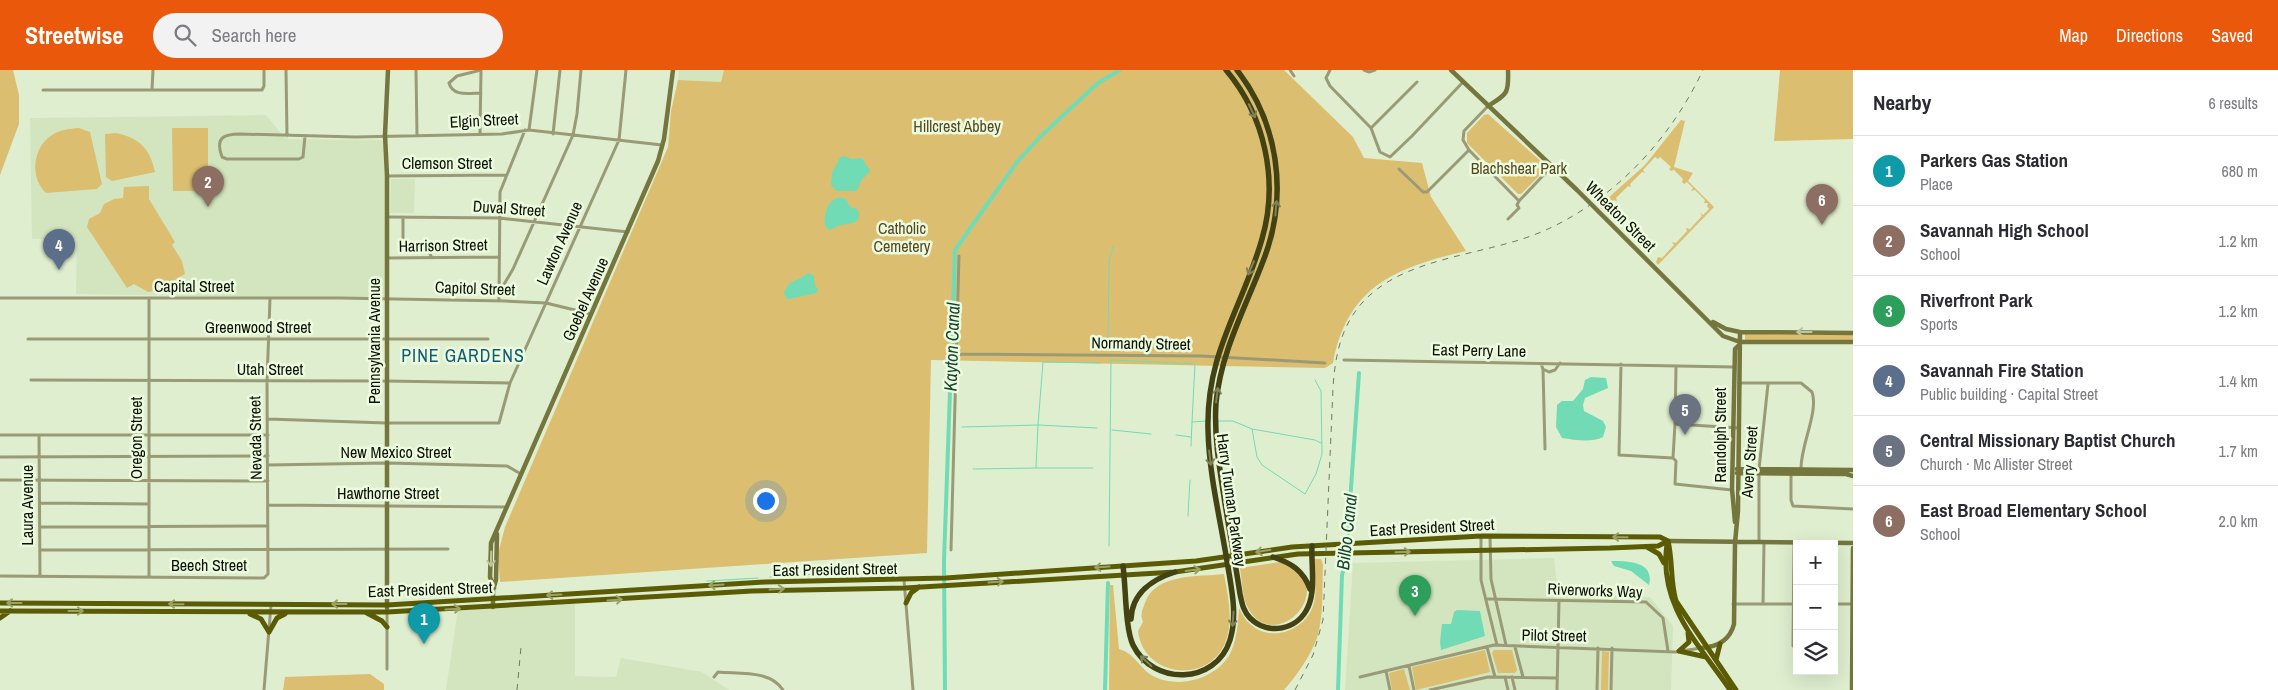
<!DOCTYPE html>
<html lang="en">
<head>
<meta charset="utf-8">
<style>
  :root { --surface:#fff; --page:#f2f2f3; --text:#2b2b33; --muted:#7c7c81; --line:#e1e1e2; --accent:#ea580c }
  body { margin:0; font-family:"Archivo Narrow",sans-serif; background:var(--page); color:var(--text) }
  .controls { position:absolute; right:15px; bottom:15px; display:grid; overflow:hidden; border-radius:0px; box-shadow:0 5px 20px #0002 }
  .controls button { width:45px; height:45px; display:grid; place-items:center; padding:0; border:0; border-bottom:1px solid var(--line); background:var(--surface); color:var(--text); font:25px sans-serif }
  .you { position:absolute; left:765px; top:430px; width:18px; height:18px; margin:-12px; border:4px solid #fff; border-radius:50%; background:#1a73e8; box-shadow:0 0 0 8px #1a73e833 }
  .badge { display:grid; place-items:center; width:32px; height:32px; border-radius:50%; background:var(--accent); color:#fff; font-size:16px; font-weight:700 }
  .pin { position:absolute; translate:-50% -41px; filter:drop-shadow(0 1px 2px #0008) }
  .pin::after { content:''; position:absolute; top:26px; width:18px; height:15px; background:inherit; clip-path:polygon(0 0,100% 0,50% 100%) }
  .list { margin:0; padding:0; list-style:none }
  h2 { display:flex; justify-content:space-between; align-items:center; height:65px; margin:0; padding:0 20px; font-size:21px }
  h2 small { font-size:16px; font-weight:400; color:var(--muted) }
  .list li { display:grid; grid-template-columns:32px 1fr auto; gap:15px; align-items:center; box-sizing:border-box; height:70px; padding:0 20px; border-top:1px solid var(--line) }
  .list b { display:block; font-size:19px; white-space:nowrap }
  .list p { margin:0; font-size:16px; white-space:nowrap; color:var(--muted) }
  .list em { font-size:16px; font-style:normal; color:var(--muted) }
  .icon { flex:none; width:28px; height:28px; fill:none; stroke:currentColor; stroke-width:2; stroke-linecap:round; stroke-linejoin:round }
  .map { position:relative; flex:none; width:1853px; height:620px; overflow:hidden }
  header { display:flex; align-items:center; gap:30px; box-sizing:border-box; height:70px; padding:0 25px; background:var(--accent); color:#fff }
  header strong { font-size:24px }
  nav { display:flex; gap:28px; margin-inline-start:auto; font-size:18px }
  .search { width:350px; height:45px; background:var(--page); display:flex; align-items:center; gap:12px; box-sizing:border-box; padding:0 18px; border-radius:28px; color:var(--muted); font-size:19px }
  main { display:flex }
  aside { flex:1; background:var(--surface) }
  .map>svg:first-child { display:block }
</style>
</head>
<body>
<header>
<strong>Streetwise</strong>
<div class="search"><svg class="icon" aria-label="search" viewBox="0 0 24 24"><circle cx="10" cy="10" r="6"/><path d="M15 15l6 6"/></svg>Search here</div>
<nav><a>Map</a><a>Directions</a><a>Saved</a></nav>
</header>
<main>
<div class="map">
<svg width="1853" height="620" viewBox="0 0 1853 620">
  <rect width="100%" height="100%" fill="#dfeecf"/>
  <path fill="#d2e5bf" d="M679 0H724L721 12 678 10Z
    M266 45 286 69 384 70 387 229 76 224 77 169H32L30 48Z
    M391 109H415L414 143H390Z
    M1554 488 1558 525 1650 527 1673 556 1671 620H1345L1353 493Z
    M575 532V606L616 607 621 588 702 602 729 620H446L458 539Z"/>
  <path fill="#dcbe71" d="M0 0H13L19 25V54L0 105Z
    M724 0H1284L1353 67 1364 88 1422 93 1431 127 1466 181C1397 197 1347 216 1333 293L1325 298 931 290 927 483 500 512 498 484 505 457 668 77 671 41 678 10 721 12Z
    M1780 0H1853V69L1774 71Z
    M1488 44 1544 94 1542 103 1521 124H1518L1467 73V63L1484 45Z
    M1681 50 1685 51 1674 97 1693 103 1688 111 1714 137 1658 195 1656 192 1658 187 1662 188 1674 175 1672 172 1676 173 1687 161 1686 158 1690 159 1702 146 1700 143 1703 145 1709 139 1707 136 1708 133H1704L1705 130 1695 120 1691 121 1693 118 1687 112 1684 114 1682 112 1683 109 1674 100 1671 101 1669 99 1671 97 1660 87 1658 89 1655 87 1643 100 1645 103 1642 102 1630 114 1631 117 1628 116 1616 128 1617 131 1614 130 1609 135 1611 138 1604 141 1599 136H1605L1607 129 1645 95Z
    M79 58 90 62 102 114 97 119 46 123C29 107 33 77 52 65 61 59 70 59 79 58Z
    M172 58H208V121H173Z
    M116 63C140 68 150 79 155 102L112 111 106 107 105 64Z
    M149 116V129L175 172 172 175 182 191 185 204 158 220 148 222 134 214 127 218 87 157 89 149 100 143 104 134 114 129 123 128 124 117Z
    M1745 264 1853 265V270H1745Z
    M1314 489H1321L1323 495C1322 518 1324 545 1317 568 1310 587 1297 605 1284 620H1109L1110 515H1113L1119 579C1135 583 1140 600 1155 607 1181 619 1216 608 1230 584 1237 570 1238 553 1239 538 1242 544 1245 550 1250 554 1271 573 1304 561 1313 536 1318 522 1314 504 1314 489Z
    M1280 492C1346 514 1273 590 1247 536 1242 526 1242 510 1240 498Z
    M1224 504C1228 526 1234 551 1225 573 1208 615 1143 607 1138 561L1143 552C1140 544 1142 541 1145 533 1155 503 1198 507 1224 504Z
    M1485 580 1490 602 1416 620 1412 597Z
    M1494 580H1512L1517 600 1515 603H1498L1492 583Z
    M1602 581 1609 582 1608 620H1601Z
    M1404 599 1410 620H1392L1389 603Z
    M370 604 384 614V620H283L285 607Z"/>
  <path fill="#71dbb5" d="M844 86 852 89 862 88 870 101 861 111 857 121H837L831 115 832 103 840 87Z
    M840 127 846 129 850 137 857 139C864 153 851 154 841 155 837 156 833 159 829 160L825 156C824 144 826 131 840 127Z
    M809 203 814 206 815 216 818 219 817 223 789 229 786 228 784 222 789 214Z
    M1591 307 1606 308 1608 318 1585 328 1583 335 1584 341 1603 351 1606 357 1603 367C1591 373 1575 370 1562 368L1556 357 1557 335 1562 331H1573L1583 319 1585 310Z
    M1611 491C1627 491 1655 491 1649 515L1631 501 1614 496Z
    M1457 540 1480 541 1485 566 1441 580 1440 572 1442 554H1451L1454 542Z"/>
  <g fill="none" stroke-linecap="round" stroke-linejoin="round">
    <path stroke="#71dbb5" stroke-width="1" d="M1108 280 1109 191 1113 176
      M1315 310 1321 321 1322 384 1316 404 1305 424 1262 395 1257 387 1252 359 1315 370 1321 373
      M1217 351H1233L1252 359
      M962 357 1038 355 1036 398H1093
      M1097 358 1038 355 1043 292 1100 293
      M1112 360 1151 364
      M1176 365 1191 367
      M1191 376 1192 352
      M973 399 1036 398
      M1188 446 1190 410
      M1109 476 1111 290 1195 294 1192 352 1206 351
      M770 507 846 502
      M707 511 758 508"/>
    <path stroke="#71dbb5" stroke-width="4" d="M945 620 944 491 955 180 1017 92 1041 66 1098 13 1120 0
      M1105 620 1108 513
      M1338 620 1342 505 1346 490 1359 303"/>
    <path stroke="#9a9a76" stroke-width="3" d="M286 0 287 66
      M416 0 417 65
      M481 0 457 6 449 13C453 27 469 23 481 23
      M1290 0 1294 6
      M1330 0 1326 8 1330 16 1371 58 1380 82 1390 87 1412 66 1463 12
      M1364 0 1369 2 1375 0
      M43 20H262L264 16V0
      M152 20 153 0
      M1488 36 1464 61 1463 70 1469 80 1519 131
      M1371 58 1417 12
      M529 60 537 0
      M480 64 481 1
      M553 64 560 0
      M305 66 303 87 299 89H227L222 87C215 68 223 64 240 64L355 67 502 64 529 60 662 75
      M1399 99 1423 122H1427L1469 80
      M387 106 507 105
      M387 147 499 148 628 162
      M403 147V172L427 177 432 188
      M1508 149 1519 138 1517 135 1519 131 1552 96
      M387 188 499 187
      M500 221 513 199 573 65 577 44 581 0
      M0 228H340L505 231 546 233 591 244
      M499 231 500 122 525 60
      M28 269H488
      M956 284 1202 286 1325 293
      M1344 290 1734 297
      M1541 294 1543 299 1549 302 1555 300 1560 293
      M1621 294 1619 385 1673 388
      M1676 297 1675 354 1739 358
      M1543 299 1545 379
      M31 310 386 311 510 313
      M1739 313H1801L1812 322C1819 342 1800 376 1801 400
      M268 349 386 353H499L510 313 619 70 626 0
      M1675 354 1673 388 1676 391 1675 414 1732 420
      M0 365H268
      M39 365 40 506
      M0 387 268 386
      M268 395 387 393 507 396 521 404
      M1791 403V430L1793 436 1853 439
      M0 410 268 411
      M40 433 149 434
      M269 435 507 437
      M40 457 268 456
      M1481 466V510L1497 575
      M1490 466 1491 509 1506 575
      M1759 472V399L1768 314
      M40 480 448 479
      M951 480 959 186
      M0 506 264 508 268 504 267 312 270 228
      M149 507V228
      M904 510 913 620
      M1488 529 1646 532 1663 548 1668 581
      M1733 534H1797
      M1763 534 1764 473
      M1834 534H1852
      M387 542V599
      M1793 576 1794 473
      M1487 577 1495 607
      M1515 577 1523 607
      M1409 596 1414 620
      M1386 601 1390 620
      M714 607 718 602C740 604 770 600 783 620
      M1360 607 1494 575 1675 582 1701 578
      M1505 607 1508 620
      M1512 607 1515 620
      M264 620 271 535
      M1430 620 1488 607 1557 608
      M1557 620 1559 531
      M1597 620 1598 578
      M1611 620 1612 578"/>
    <path stroke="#75753e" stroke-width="4.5" d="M1451 0 1577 120 1723 266 1740 272H1853
      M1488 36C1507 24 1509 24 1508 0
      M1713 252 1726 259 1740 262 1853 263
      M1737 399 1853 400
      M1737 403 1846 404 1853 406
      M1735 452 1732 419 1735 279 1738 276
      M1668 471 1853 473
      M494 518 490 507 491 473 658 91 664 69 673 0
      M493 537V520L496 510 497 464
      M387 538V106L385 65 388 0
      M1701 578C1717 577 1730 570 1734 554L1735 473 1738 441 1740 262
      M1852 620 1853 478"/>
    <path stroke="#5b5a05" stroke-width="5" d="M1668 471C1673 491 1670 511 1676 531L1736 620
      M1667 474C1658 535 1698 573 1730 620
      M1647 477 1659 484 1664 493
      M0 533 387 535 765 512 946 508 1196 491 1292 477 1481 466 1660 467 1668 471
      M906 533 911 523 919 517
      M0 541 387 542 752 521 905 518 1175 502 1298 484 1610 478 1658 476 1668 471
      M365 542 382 551 387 557
      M250 544 261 549 269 562
      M0 548 10 541
      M269 562 277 548 285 544
      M1679 581 1689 572 1688 563
      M1679 581 1706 587
      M1716 590 1720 574"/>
    <path stroke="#434212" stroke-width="5.5" d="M1237 0C1278 53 1288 123 1265 186 1247 235 1221 280 1216 333 1214 364 1219 395 1224 427 1229 459 1235 491 1240 524 1242 533 1243 541 1250 548 1268 566 1298 560 1308 537 1316 520 1311 495 1312 476
      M1273 487C1291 493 1303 500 1310 519
      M1123 496C1126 517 1125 558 1133 575 1153 616 1216 615 1230 570 1238 544 1231 517 1227 491 1220 448 1209 404 1208 360 1206 282 1242 239 1262 169 1279 111 1265 46 1226 0
      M1131 549C1132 523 1153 509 1175 502"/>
    <path stroke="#6e7864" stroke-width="1" stroke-dasharray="6 6" stroke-linecap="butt" d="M517 620 521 577
      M1295 620 1313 585 1323 550 1333 318C1334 302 1336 286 1341 270 1370 182 1478 192 1548 159 1617 127 1671 68 1703 0"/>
  </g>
  <defs><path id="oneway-shaft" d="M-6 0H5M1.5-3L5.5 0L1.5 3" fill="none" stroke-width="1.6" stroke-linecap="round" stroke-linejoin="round" transform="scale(1.25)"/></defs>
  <g stroke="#7e8359">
    <use href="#oneway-shaft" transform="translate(1252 41) rotate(65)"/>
    <use href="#oneway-shaft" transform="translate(1276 138) rotate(-85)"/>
    <use href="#oneway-shaft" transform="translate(1251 198) rotate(113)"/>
    <use href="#oneway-shaft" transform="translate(1217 325) rotate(-83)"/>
    <use href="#oneway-shaft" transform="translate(1210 388) rotate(83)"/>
    <use href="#oneway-shaft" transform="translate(1233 549) rotate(94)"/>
    <use href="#oneway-shaft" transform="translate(1146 591) rotate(-137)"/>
  </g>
  <g stroke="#bcc59d">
    <use href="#oneway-shaft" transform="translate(1804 262) rotate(-180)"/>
    <use href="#oneway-shaft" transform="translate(491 489) rotate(92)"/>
  </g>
  <g stroke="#9ca266">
    <use href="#oneway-shaft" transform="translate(1620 467) rotate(-179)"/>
    <use href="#oneway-shaft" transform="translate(1263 481) rotate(171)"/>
    <use href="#oneway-shaft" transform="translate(1403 482) rotate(-2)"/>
    <use href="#oneway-shaft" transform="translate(1102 497) rotate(176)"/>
    <use href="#oneway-shaft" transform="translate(1193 500) rotate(-7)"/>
    <use href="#oneway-shaft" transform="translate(996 512) rotate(-4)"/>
    <use href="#oneway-shaft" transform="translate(716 515) rotate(176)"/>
    <use href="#oneway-shaft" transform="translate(777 519) rotate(-3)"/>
    <use href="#oneway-shaft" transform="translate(554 525) rotate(177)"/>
    <use href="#oneway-shaft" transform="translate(615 530) rotate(-4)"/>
    <use href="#oneway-shaft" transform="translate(14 533) rotate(-180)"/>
    <use href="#oneway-shaft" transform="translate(176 534) rotate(-179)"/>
    <use href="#oneway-shaft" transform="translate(339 534) rotate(-180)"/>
    <use href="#oneway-shaft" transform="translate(453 539) rotate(-3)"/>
    <use href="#oneway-shaft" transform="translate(76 541)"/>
  </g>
  <g text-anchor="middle" stroke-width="5" stroke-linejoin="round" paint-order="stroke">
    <g font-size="16" fill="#0c1107" stroke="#ecfbdd">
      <text transform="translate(484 50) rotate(-3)" y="6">Elgin Street</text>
      <text x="447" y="99">Clemson Street</text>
      <text transform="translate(509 138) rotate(4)" y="6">Duval Street</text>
      <text transform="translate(1621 146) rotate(45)" y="6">Wheaton Street</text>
      <text transform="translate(559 173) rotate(-66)" y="6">Lawton Avenue</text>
      <text transform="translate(443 175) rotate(-1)" y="6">Harrison Street</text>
      <text x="194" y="222">Capital Street</text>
      <text transform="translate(475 218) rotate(2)" y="6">Capitol Street</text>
      <text transform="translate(585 229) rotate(-66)" y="6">Goebel Avenue</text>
      <text x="258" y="263">Greenwood Street</text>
      <text transform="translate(374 271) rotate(-90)" y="6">Pennsylvania Avenue</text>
      <text transform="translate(1141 273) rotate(1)" y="6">Normandy Street</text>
      <text transform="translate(1479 280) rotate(1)" y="6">East Perry Lane</text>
      <text x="270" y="305">Utah Street</text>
      <text transform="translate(1720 365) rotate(-90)" y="6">Randolph Street</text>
      <text transform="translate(136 368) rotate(-90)" y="6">Oregon Street</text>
      <text transform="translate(255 368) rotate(-91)" y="6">Nevada Street</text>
      <text x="396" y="388">New Mexico Street</text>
      <text transform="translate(1749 392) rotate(-86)" y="6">Avery Street</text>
      <text x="388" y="429">Hawthorne Street</text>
      <text transform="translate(1232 430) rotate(82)" y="6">Harry Truman Parkway</text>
      <text transform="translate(27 435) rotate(-90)" y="6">Laura Avenue</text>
      <text transform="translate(1432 457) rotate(-3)" y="6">East President Street</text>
      <text x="209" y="501">Beech Street</text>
      <text transform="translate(835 499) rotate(-1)" y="6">East President Street</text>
      <text transform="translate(430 519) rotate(-2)" y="6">East President Street</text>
      <text transform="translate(1595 520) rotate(2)" y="6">Riverworks Way</text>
      <text transform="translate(1554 565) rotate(1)" y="6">Pilot Street</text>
    </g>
    <g font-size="16" fill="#554721" stroke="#ecfbdd">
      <text x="957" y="62">Hillcrest Abbey</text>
      <text x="1519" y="104">Blachshear Park</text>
      <text x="902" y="164">Catholic<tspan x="902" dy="18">Cemetery</tspan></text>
    </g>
    <g font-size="18" font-style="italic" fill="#144334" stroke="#ecfbdd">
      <text transform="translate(952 277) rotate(-88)" y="6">Kayton Canal</text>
      <text transform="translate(1347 462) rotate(-84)" y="6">Bilbo Canal</text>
    </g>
    <g font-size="18" letter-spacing="1" fill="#105b76" stroke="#ecfbdd">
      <text x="463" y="292">PINE GARDENS</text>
    </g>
  </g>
</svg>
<div class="controls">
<button>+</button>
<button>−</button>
<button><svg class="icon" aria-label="layers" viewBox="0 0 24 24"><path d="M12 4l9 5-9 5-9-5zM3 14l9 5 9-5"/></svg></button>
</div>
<div class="you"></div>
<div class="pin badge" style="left:424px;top:574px;background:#0f9aa8">1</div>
<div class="pin badge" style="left:208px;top:137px;background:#8d6e63">2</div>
<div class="pin badge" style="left:1415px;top:546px;background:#2e9e5b">3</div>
<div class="pin badge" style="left:59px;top:200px;background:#5c6f8a">4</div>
<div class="pin badge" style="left:1685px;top:365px;background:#6b7280">5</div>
<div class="pin badge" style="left:1822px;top:155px;background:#8d6e63">6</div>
</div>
<aside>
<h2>Nearby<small>6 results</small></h2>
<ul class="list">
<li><span class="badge" style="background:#0f9aa8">1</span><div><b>Parkers Gas Station</b><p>Place</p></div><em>680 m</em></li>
<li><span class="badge" style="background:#8d6e63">2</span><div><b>Savannah High School</b><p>School</p></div><em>1.2 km</em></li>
<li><span class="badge" style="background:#2e9e5b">3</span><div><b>Riverfront Park</b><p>Sports</p></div><em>1.2 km</em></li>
<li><span class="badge" style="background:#5c6f8a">4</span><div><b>Savannah Fire Station</b><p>Public building · Capital Street</p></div><em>1.4 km</em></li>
<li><span class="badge" style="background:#6b7280">5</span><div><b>Central Missionary Baptist Church</b><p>Church · Mc Allister Street</p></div><em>1.7 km</em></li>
<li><span class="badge" style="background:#8d6e63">6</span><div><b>East Broad Elementary School</b><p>School</p></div><em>2.0 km</em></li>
</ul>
</aside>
</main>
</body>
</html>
